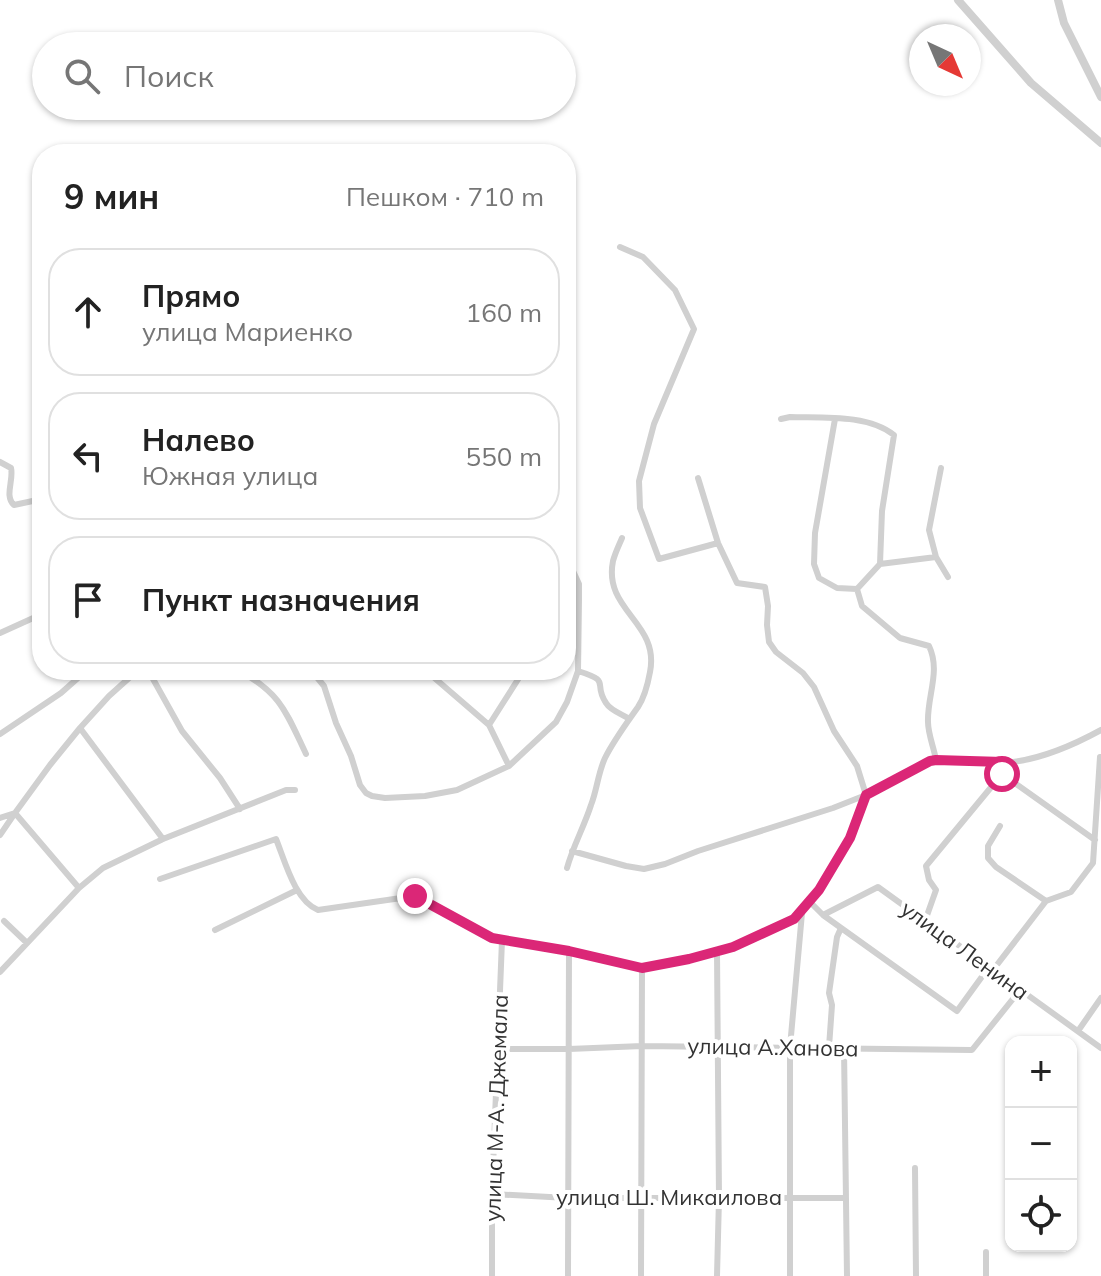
<!DOCTYPE html>
<html lang="ru">
<head>
<meta charset="utf-8">
<style>
  :root { --surface:#fff; --page:#f6f6f6; --text:#222; --muted:#767676; --line:#e0e0e0 }
  body { margin:0; font-family:Mulish,sans-serif; background:var(--page); color:var(--text) }
  .controls { position:absolute; right:24px; bottom:24px; display:grid; overflow:hidden; border-radius:16px; box-shadow:0 2px 6px #0004 }
  .controls button { width:72px; height:72px; display:grid; place-items:center; padding:0; border:0; border-bottom:2px solid var(--line); background:var(--surface); color:var(--text); font:40px sans-serif }
  .compass { position:absolute; left:909px; top:24px; width:72px; height:72px; border-radius:50%; background:var(--surface); box-shadow:0 2px 6px #0004; rotate:136deg }
  .stop { position:absolute; width:24px; height:24px; margin:-18px; border:6px solid #db2777; border-radius:50%; background:#fff }
  .stop.end { background:#db2777; border-color:#fff; box-shadow:0 2px 8px #0008 }
  .list { margin:0; padding:0; list-style:none }
  h2 { display:flex; justify-content:space-between; align-items:center; height:104px; margin:0; padding:0 32px; font-size:34px }
  h2 small { font-size:26px; font-weight:400; color:var(--muted) }
  .list li { display:grid; grid-template-columns:52px 1fr auto; gap:24px; align-items:center; box-sizing:border-box; height:128px; margin:0 16px 16px; padding:0 16px; border:2px solid var(--line); border-radius:32px }
  .list b { display:block; font-size:30px; white-space:nowrap }
  .list p { margin:0; font-size:26px; white-space:nowrap; color:var(--muted) }
  .list em { font-size:26px; font-style:normal; color:var(--muted) }
  .icon { flex:none; width:44px; height:44px; fill:none; stroke:currentColor; stroke-width:2; stroke-linecap:round; stroke-linejoin:round }
  .map { position:relative; flex:none; width:1101px; height:1276px; overflow:hidden }
  .search { position:absolute; background:var(--surface); box-shadow:0 2px 6px #0004; left:32px; top:32px; width:544px; height:88px; display:flex; align-items:center; gap:20px; box-sizing:border-box; padding:0 28px; border-radius:44px; color:var(--muted); font-size:30px }
  .panel { position:absolute; background:var(--surface); box-shadow:0 2px 6px #0004; left:32px; top:144px; width:544px; height:536px; border-radius:32px }
  .map>svg:first-child { display:block }
</style>
</head>
<body>
<div class="map">
<svg width="1101" height="1276" viewBox="0 0 1101 1276">
  <rect width="100%" height="100%" fill="#fff"/>
  <g fill="none" stroke-linecap="round" stroke-linejoin="round">
    <path stroke="#d0d0d0" stroke-width="6" d="M620 247 643 257 675 290 694 329 654 424 639 481 640 508 659 559 718 543
      M781 419 790 417C822 418 868 414 894 435L882 511 880 564
      M835 419 815 533 814 564 819 578 837 588 857 589
      M0 462 11 468C14 480 4 496 14 505L42 499
      M941 468 929 530 936 557 948 577
      M698 478 718 543 737 583 765 587 768 606 767 625 769 642 776 652 803 673 814 687 834 731 857 766 866 795
      M857 589 862 606 900 638 929 646C941 671 927 696 928 722 928 734 934 748 936 760
      M857 589 880 564 936 557
      M0 633 42 614
      M148 670 182 731 220 778 240 809
      M238 670C281 693 286 712 306 754
      M311 670 324 686 336 723 351 756 360 785 366 793 372 796 385 798 425 796 457 790 509 766 556 722 567 702 578 671 579 600V584L566 556
      M430 670 431 675 489 725
      M578 671C613 682 592 682 606 703 610 710 621 714 628 718
      M80 728 163 839
      M0 734 61 693 87 670
      M509 766 489 725 524 670
      M1002 774 1095 840
      M0 818 15 813 50 765 80 728 109 696 138 670
      M1000 826 988 846V858L996 867 1046 901
      M0 835 15 813 79 888
      M572 851 626 866 644 869 665 864 698 851 833 808 866 795 930 761 936 760C957 760 979 763 1000 763 1035 762 1070 747 1101 730
      M567 868C573 846 584 827 591 805 597 790 598 773 605 758 614 740 626 724 638 707 644 698 648 683 650 672 660 622 603 611 613 561 615 553 619 545 622 538
      M160 879 276 839C285 861 295 901 318 910L415 896 492 938 569 951 642 968 689 959 733 947 794 919 819 890 850 838 866 795
      M809 901 823 915 957 1011 989 967
      M823 915 878 887 1101 1048
      M4 921 26 942
      M925 921 936 890 929 880 926 866 1002 774 1003 761
      M215 930 297 890
      M993 970 1046 901 1071 892 1093 863 1100 757
      M0 972 79 888 103 868 163 839 286 790H295
      M1078 1031 1101 998
      M829 1047 832 1005 829 993 837 937 841 928
      M844 1048 847 1276
      M498 1049H569L642 1046 972 1050 1020 990
      M915 1168 916 1276
      M492 1194 568 1198H846
      M492 1276V1194L502 940
      M568 1276 569 951
      M641 1276 642 968
      M717 1276 719 1198 717 951
      M790 1276V1047L802 913
      M986 1276V1252"/>
    <path stroke="#d0d0d0" stroke-width="8" d="M958 0 1031 83 1101 143
      M1058 0 1064 23 1101 97"/>
  </g>
  <g fill="none" stroke-linecap="round" stroke-linejoin="round">
    <path stroke="#db2777" stroke-width="10" d="M415 896 492 938 569 951 642 968 689 959 733 947 794 919 819 890 850 838 866 795 930 761 936 760 1003 762 1002 774"/>
  </g>
  <g text-anchor="middle" stroke-width="8" stroke-linejoin="round" paint-order="stroke">
    <g font-size="22" fill="#333" stroke="#fff">
      <text transform="translate(965 950) rotate(36)" y="8">улица Ленина</text>
      <text transform="translate(773 1047) rotate(1)" y="8">улица А.Ханова</text>
      <text transform="translate(496 1108) rotate(-88)" y="8">улица М-А. Джемала</text>
      <text x="669" y="1205">улица Ш. Микаилова</text>
    </g>
  </g>
</svg>
<div class="controls">
<button>+</button>
<button>−</button>
<button><svg class="icon" aria-label="locate" viewBox="0 0 24 24"><circle cx="12" cy="12" r="6"/><path d="M12 2v4M12 18v4M2 12h4M18 12h4"/></svg></button>
</div>
<svg class="compass" viewBox="-18 -18 36 36"><path d="M0-13l5 13h-10z" fill="#e53935"/><path d="M0 13l5-13h-10z" fill="#767676"/></svg>
<div class="stop" style="left:1002px;top:774px"></div>
<div class="stop end" style="left:415px;top:896px"></div>
<div class="search"><svg class="icon" aria-label="search" viewBox="0 0 24 24"><circle cx="10" cy="10" r="6"/><path d="M15 15l6 6"/></svg>Поиск</div>
<section class="panel">
<h2>9 мин<small>Пешком · 710 m</small></h2>
<ul class="list">
<li><svg class="icon" aria-label="ahead" viewBox="0 0 24 24"><path d="M12 20V5M6 11l6-6 6 6"/></svg><div><b>Прямо</b><p>улица Мариенко</p></div><em>160 m</em></li>
<li><svg class="icon" aria-label="left" viewBox="0 0 24 24"><path d="M17 20v-9H6M10 6l-5 5 5 5"/></svg><div><b>Налево</b><p>Южная улица</p></div><em>550 m</em></li>
<li><svg class="icon" aria-label="arrive" viewBox="0 0 24 24"><path d="M6 21V4h12l-3 4 3 4H6"/></svg><div><b>Пункт назначения</b></div></li>
</ul>
</section>
</div>
</body>
</html>
